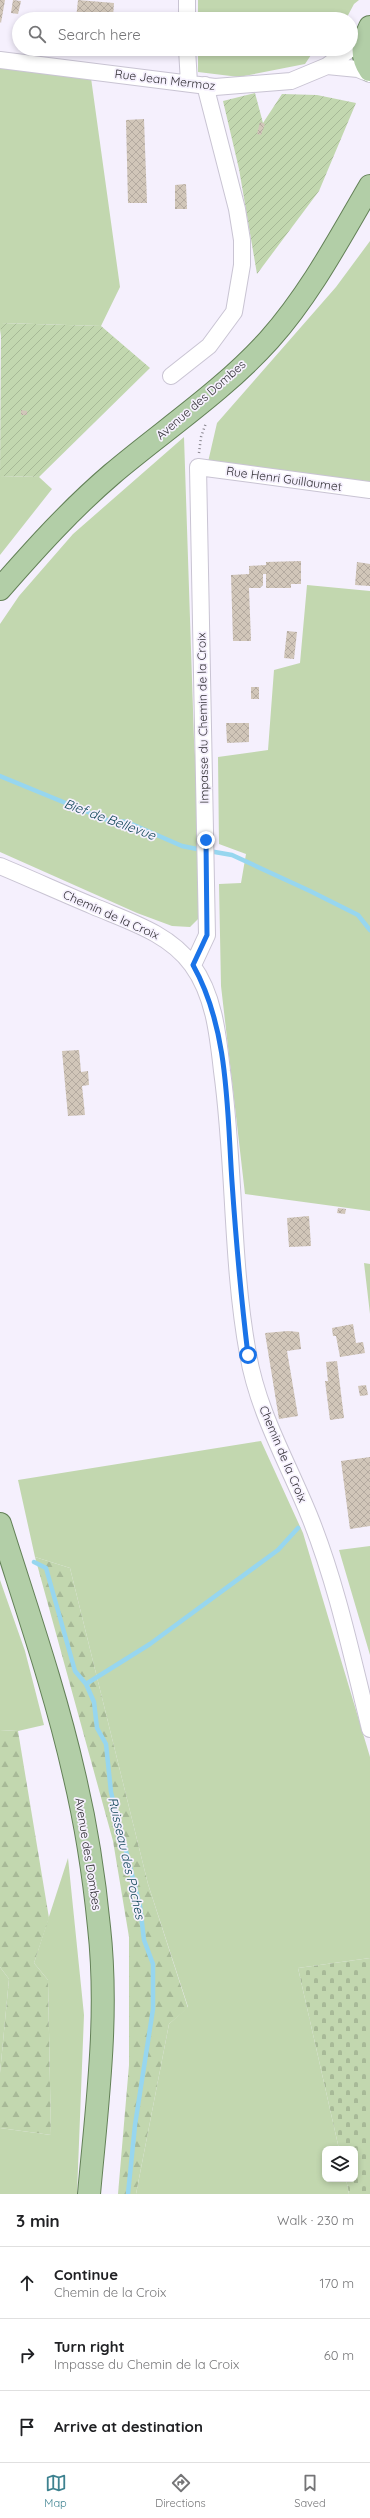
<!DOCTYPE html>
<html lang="en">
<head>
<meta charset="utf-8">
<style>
  :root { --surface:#fff; --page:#f2f2f2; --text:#202124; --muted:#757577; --line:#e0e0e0; --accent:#3e8290 }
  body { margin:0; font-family:Quicksand,sans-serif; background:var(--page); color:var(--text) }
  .controls { position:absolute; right:12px; bottom:12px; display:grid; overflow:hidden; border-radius:8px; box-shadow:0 2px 6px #0003 }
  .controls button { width:36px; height:36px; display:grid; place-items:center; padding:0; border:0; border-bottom:1px solid var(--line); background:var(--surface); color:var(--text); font:20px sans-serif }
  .stop { position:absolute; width:12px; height:12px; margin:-9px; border:3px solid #1a73e8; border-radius:50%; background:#fff }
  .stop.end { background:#1a73e8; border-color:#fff; box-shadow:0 1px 4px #0008 }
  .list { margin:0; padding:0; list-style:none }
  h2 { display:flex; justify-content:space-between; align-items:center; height:52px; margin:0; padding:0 16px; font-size:17px }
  h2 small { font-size:13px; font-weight:400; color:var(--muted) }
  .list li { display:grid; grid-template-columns:26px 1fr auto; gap:12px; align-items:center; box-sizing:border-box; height:72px; padding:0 16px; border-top:1px solid var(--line) }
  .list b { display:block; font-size:15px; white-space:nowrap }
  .list p { margin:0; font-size:13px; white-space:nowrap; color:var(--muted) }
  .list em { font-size:13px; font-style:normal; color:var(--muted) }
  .icon { flex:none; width:22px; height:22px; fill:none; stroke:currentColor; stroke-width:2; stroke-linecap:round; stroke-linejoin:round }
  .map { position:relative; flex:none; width:370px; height:2194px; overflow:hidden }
  .search { position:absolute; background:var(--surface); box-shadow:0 2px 6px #0003; left:12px; right:12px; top:12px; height:44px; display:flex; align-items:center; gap:10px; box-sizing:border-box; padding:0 14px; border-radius:22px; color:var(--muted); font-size:15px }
  .sheet { height:268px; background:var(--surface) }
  nav { display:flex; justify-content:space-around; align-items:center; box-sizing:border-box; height:56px; border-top:1px solid var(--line); background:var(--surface); font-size:11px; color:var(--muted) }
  nav a { display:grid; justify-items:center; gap:2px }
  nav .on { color:var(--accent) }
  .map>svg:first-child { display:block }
</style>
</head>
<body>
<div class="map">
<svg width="370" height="2194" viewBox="0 0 370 2194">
  <defs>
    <pattern id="forest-firs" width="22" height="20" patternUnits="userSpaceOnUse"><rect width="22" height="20" fill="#c2d7af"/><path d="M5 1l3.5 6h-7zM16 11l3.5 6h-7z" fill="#a7b997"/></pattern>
    <pattern id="cemetery-stones" width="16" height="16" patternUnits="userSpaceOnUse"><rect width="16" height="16" fill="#c2d7af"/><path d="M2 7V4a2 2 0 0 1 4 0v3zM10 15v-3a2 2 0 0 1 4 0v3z" fill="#a7b997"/></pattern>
    <pattern id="garden-furrows" width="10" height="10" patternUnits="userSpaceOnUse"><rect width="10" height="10" fill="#c2d7af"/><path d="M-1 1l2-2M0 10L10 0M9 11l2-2" fill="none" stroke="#a7b997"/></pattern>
    <pattern id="building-cross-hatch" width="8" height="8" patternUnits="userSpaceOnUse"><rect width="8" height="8" fill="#d1c6b9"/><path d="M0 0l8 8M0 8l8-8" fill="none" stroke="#b4aaa0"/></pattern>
  </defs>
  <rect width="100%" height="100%" fill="#f5f0fd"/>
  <path fill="#c2d7af" d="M198 0H359L354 4 346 19H198Z
    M198 49H315L305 64 239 77 198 72Z
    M0 65 91 78 120 287 101 326 2 323 0 336Z
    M370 241V484L208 462 217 423 336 287Z
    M184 437 194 740 203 878 201 916 190 927 172 926 137 913 0 852V624L19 596 73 534Z
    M0 476 39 477 52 489 0 555Z
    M307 585 370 591V1211L245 1194 221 986 219 884 241 883 246 854 219 844 218 757 268 750 274 670 300 663Z
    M364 1263 370 1264V1314Z
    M261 1441 303 1533 370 1757V1958L298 1968 339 2149H325V2179H346L349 2194H136L169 2024 188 2007 148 1884 70 1568 35 1557 18 1480Z
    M370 1546V1655L339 1550Z
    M0 1580 25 1651 44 1725 18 1731 0 1730Z
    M68 1858 84 2015 77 2194H0V2128L51 2135 48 1980 34 1963Z
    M0 1967 9 1979 0 2073Z"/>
  <path fill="url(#forest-firs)" d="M35 1557 70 1568 148 1884 188 2008 169 2024 136 2194H118L129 2065V1937L113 1841Z
    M0 1730 18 1731 49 1918 34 1963 48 1980 51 2135 0 2128V2073L9 1979 0 1967Z"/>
  <path fill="url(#cemetery-stones)" d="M370 1958V2194H349L346 2179H355V2149H339L298 1968Z"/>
  <path fill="url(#garden-furrows)" d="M255 93 263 123 282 94 317 95 356 103 319 191 257 274 239 169 223 101Z
    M1 323 101 326 150 368 39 477 0 476Z"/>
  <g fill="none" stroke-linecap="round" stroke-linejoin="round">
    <path stroke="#97d6ef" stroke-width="4.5" d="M0 776 107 820 127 822 182 846 202 850
      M209 851 232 855 310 891 358 915 370 930
      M34 1562 46 1568 75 1671 86 1684 94 1702 97 1728 106 1744 111 1792 140 1906 144 1940 153 1964V2009L135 2125 128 2194
      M86 1684 150 1644 278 1550 298 1528"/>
  </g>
  <path fill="url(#building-cross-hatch)" d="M0 0H5L1 23 0 22Z
    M13 0 21 1 18 14 11 13Z
    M78 0 114 3 113 17 103 15 98 17V19H76Z
    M144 119 147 203H128L126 120Z
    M260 122 265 124 261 135 257 134Z
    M186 184 187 209H175V185Z
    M21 410 27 411V415H21Z
    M301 561V584H291V588H266V574H263V585L260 588H249L251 641H233L231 575 249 574V566L266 565V562Z
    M357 562 370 564V586L355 585Z
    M287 631 297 632 294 659 284 658Z
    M251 687H259V699H251Z
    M226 723H249V742L227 743Z
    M79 1050 81 1072 88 1071 89 1085 82 1086 85 1115 68 1116 62 1051Z
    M338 1208 346 1209 345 1214 337 1213Z
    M309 1216 311 1246 289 1247 287 1218Z
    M353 1324 356 1343 363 1342 365 1353 340 1357 336 1336H333L332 1328Z
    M288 1331 299 1332 301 1349 287 1351 298 1416 279 1419 265 1333Z
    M337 1361 344 1418 330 1420 325 1381H328L326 1362Z
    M366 1385 368 1395 360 1396 358 1386Z
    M370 1457V1526L350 1529 341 1461Z"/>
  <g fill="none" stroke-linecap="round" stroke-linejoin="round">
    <defs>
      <path id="street" d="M187 19V0
        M187 49 189 83
        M0 60 215 87 291 81 327 66 350 49
        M327 66 358 69 370 74
        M171 376 209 346 234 312 242 265V240L237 209 205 85
        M0 866C31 879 62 893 93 906 128 921 169 933 192 965 214 995 218 1035 222 1071 235 1165 231 1261 248 1354 258 1412 287 1461 309 1515 337 1584 352 1657 370 1729
        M193 965 207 935 198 467 370 490"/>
      <path id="primary" d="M370 27C363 41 360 56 370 70
        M0 589C35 549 71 509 112 474 164 430 223 391 269 340 310 294 339 239 370 186
        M0 1524C26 1607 55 1690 74 1774 86 1824 94 1876 99 1927 109 2016 97 2105 89 2194"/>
    </defs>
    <use href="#street" stroke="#c9c4d3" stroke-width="18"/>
    <use href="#primary" stroke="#638057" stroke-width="24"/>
    <path stroke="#8b8891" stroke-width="2.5" stroke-dasharray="1 3" stroke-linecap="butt" d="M199 453 201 437 206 423"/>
    <use href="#street" stroke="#fff" stroke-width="16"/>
    <use href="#primary" stroke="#b2cea7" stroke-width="22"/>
  </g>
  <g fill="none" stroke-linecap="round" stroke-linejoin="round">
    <path stroke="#1a73e8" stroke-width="5" d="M206 840 207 935 193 965C229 1029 227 1110 232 1182 236 1240 241 1297 248 1355"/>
  </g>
  <g text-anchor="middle" stroke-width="3.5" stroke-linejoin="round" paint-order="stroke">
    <g font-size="12" fill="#2e2c31" stroke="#f5f0fd">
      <text transform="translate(165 80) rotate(7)" y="4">Rue Jean Mermoz</text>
      <text transform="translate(201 400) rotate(-41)" y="4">Avenue des Dombes</text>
      <text transform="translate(284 479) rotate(8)" y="4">Rue Henri Guillaumet</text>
      <text transform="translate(203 718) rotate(-91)" y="4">Impasse du Chemin de la Croix</text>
      <text transform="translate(111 915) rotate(24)" y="4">Chemin de la Croix</text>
      <text transform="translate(283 1454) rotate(67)" y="4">Chemin de la Croix</text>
      <text transform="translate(88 1854) rotate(81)" y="4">Avenue des Dombes</text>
    </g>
    <g font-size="13" font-style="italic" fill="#0f4557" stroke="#f5f0fd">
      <text transform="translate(110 819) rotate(20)" y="5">Bief de Bellevue</text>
      <text transform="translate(127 1858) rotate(77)" y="5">Ruisseau des Poches</text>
    </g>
  </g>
</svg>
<div class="controls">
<button><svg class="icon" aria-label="layers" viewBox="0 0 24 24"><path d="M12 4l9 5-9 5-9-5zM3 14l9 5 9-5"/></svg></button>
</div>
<div class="stop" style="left:248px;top:1355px"></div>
<div class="stop end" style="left:206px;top:840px"></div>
<div class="search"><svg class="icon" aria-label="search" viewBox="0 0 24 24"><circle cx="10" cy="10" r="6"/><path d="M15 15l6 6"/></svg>Search here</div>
</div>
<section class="sheet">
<h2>3 min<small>Walk · 230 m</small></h2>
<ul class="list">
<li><svg class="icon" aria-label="ahead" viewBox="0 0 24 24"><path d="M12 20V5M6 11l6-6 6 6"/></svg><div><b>Continue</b><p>Chemin de la Croix</p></div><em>170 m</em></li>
<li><svg class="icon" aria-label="right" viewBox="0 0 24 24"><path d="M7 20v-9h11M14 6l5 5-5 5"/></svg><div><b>Turn right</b><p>Impasse du Chemin de la Croix</p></div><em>60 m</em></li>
<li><svg class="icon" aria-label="arrive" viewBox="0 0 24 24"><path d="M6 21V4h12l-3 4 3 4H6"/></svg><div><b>Arrive at destination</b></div></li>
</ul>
</section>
<nav>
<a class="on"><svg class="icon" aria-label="map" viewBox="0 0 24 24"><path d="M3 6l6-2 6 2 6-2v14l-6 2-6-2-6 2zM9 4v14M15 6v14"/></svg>Map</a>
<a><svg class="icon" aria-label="directions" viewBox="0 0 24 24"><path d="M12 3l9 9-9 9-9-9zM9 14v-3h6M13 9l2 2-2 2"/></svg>Directions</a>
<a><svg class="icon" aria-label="saved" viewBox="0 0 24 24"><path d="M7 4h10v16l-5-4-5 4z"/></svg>Saved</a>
</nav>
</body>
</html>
